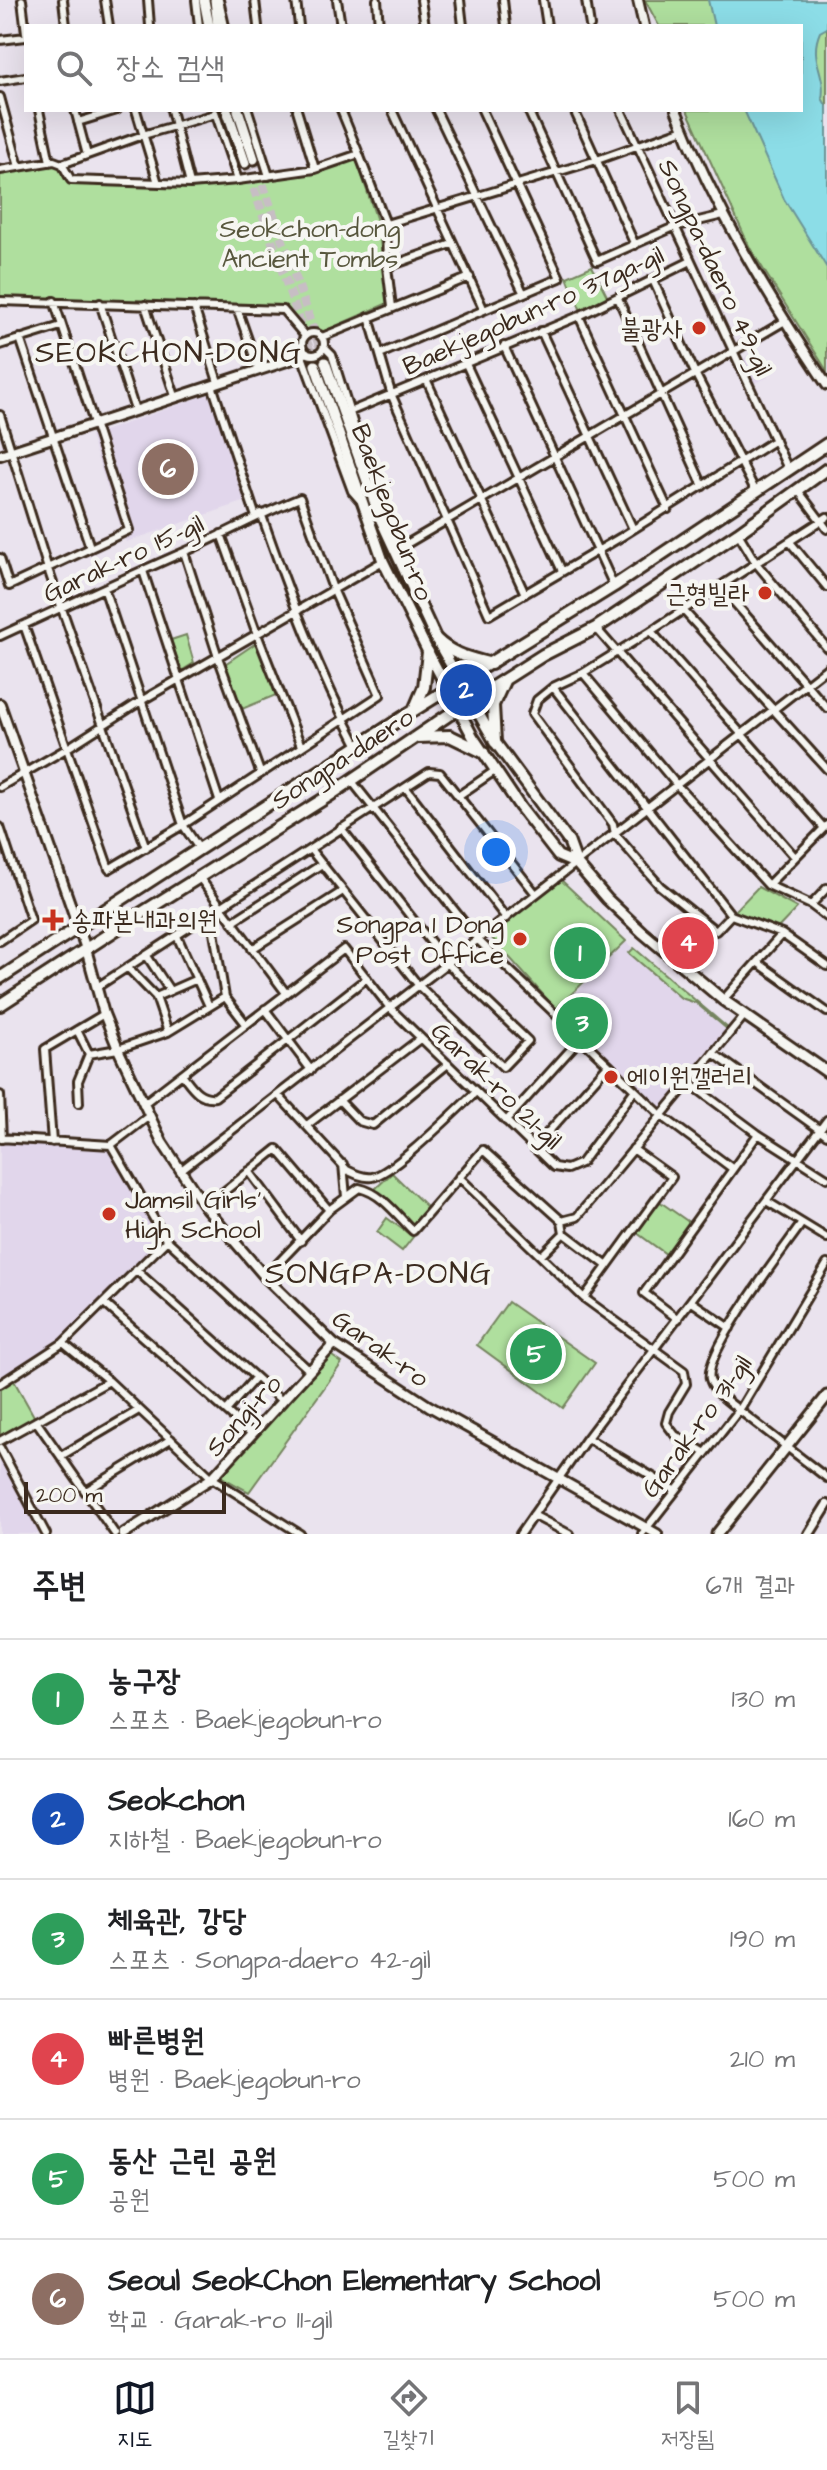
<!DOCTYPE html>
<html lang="ko">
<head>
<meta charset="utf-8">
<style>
  :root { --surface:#fff; --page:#f6f6f6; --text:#202124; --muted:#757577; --line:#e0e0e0; --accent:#111827 }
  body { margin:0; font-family:"Architects Daughter","Poor Story",sans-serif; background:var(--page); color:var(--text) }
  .scale { position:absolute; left:24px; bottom:20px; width:202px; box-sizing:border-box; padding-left:8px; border:4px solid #3b2a1e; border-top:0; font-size:22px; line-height:28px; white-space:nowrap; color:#3b2a1e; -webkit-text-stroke:6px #f6f6f2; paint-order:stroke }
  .you { position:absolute; left:496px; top:852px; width:28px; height:28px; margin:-20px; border:6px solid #fff; border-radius:50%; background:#1a73e8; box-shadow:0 0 0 12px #1a73e833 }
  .badge { display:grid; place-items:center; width:52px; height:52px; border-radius:50%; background:var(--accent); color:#fff; font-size:26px; font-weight:700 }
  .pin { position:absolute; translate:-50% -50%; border:4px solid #fff; box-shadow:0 2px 8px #0006 }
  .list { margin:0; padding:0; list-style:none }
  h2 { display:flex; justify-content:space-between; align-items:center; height:104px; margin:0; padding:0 32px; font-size:34px }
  h2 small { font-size:26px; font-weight:400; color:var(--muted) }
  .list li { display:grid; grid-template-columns:52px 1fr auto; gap:24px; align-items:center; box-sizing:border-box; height:120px; padding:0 32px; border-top:2px solid var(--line) }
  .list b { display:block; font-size:30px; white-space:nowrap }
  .list p { margin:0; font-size:26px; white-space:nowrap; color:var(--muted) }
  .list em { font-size:26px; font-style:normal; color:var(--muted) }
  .icon { flex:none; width:44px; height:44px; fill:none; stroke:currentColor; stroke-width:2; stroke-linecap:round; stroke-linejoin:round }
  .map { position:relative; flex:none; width:827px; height:1534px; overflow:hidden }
  .search { position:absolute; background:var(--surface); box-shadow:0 8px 32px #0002; left:24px; right:24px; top:24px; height:88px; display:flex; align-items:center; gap:20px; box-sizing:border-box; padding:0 28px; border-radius:0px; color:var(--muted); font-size:30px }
  .sheet { height:824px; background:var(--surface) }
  nav { display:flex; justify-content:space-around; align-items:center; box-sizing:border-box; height:112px; border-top:2px solid var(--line); background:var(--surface); font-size:22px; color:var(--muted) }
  nav a { display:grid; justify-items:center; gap:4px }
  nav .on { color:var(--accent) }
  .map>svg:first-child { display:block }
</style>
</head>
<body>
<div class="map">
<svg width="827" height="1534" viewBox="0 0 827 1534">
  <rect width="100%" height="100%" fill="#eae3ee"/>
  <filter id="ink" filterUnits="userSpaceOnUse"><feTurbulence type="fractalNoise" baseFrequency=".0125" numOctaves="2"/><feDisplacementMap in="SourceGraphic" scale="16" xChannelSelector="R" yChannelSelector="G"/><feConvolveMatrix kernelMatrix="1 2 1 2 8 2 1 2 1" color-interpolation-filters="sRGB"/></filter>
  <g filter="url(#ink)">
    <path fill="#e1d6eb" d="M758 350 768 377 751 385 740 361Z
      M209 394 246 501 126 542 90 436Z
      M626 942 729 1029 660 1112 558 1011Z
      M0 1141 110 1147 163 1240 62 1341 0 1381Z
      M0 1451 39 1534H0Z"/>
    <path fill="#afdf9e" stroke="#75845e" stroke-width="2" d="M645 0H827V371L750 248 687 110H801V26H659Z
      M356 158 378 224 388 303 320 333 310 329 303 332 285 308 0 300V172L54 163 61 166 71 181 237 182Z
      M592 266 609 300 581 311 567 277Z
      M186 635 194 663 181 671 171 640Z
      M256 643 276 695 242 709 225 664Z
      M559 878 626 941 556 1009 491 937Z
      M758 887 797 908 776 930 733 913Z
      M634 948 729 1029 728 1030 696 1003 681 998 629 953Z
      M392 1173 428 1208 412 1227 374 1190Z
      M656 1199 693 1225 670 1257 633 1230Z
      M387 1218 413 1237 402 1251 377 1232Z
      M508 1302 595 1363 563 1408 477 1345Z
      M329 1354 342 1363 249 1492 218 1475Z
      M13 1379 35 1418 0 1439V1387Z"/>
    <path fill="#8cdde7" stroke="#6c9597" stroke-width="2" d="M708 0H827V28L820 32C808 59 827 74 822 98L827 107V268L784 199 744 110H801V26H714Z"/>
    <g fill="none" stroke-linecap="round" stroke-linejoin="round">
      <path stroke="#c7bec4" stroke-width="9" stroke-dasharray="9 4.5" stroke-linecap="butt" d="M254 159 325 362
        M245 163 315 365"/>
      <defs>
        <path id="minor" d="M22 0 26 33
          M63 0 66 26
          M105 0 109 26
          M148 0 150 26
          M196 0 199 26
          M219 0 225 26
          M255 0 258 26
          M296 0 299 26
          M337 0 341 26
          M377 0 379 26
          M421 0 425 26
          M460 0 463 26
          M503 0 506 26
          M543 0 547 26
          M586 0 590 26
          M0 40 26 37
          M0 81 26 77
          M0 97 19 167
          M39 110 50 162
          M75 110 87 155
          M136 110 158 183
          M171 110 190 184
          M248 110 269 176
          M297 110 315 169
          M341 110 359 154
          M392 110 484 310
          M436 110 523 292
          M528 110 597 261 674 227 723 215
          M574 110 635 245
          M621 110 789 471
          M215 112 238 180
          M78 122 117 110
          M62 164 71 180 190 184 238 180 315 169 359 154 386 224 387 267 392 307
          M0 170 54 161 62 164 143 135 215 114
          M386 224 597 160 684 129
          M387 267 452 244
          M653 280 695 373 756 492
          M618 298 703 486
          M0 301 283 310 305 336
          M100 303 135 410
          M145 305 175 396
          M194 307 218 382
          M238 311 258 368
          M579 316 668 509
          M369 317 392 396 489 615 621 537 775 440
          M541 331 633 529
          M302 344a11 11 0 1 1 22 0a11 11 0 1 1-22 0Z
          M322 337 470 277
          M20 338 90 547
          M0 345 61 326
          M504 346 614 586
          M324 347 332 355 368 470
          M307 353 302 356 352 491 359 499
          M380 354 560 278 482 110
          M466 364 562 571
          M427 381 525 594
          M212 385 256 517
          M349 412 579 316 691 261
          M0 415 48 569 146 848
          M797 489 827 529
          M261 513C289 593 318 671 358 746
          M738 533 756 563 827 648
          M221 534 257 634 301 746
          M790 542 827 587
          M184 552 218 657 260 772
          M396 554 405 545 785 321
          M0 558 9 586 129 530 54 301
          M143 571 219 800
          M720 586 827 708
          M104 588 183 825 200 850
          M683 610 827 769
          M596 628 795 857
          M651 631 824 828
          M0 636C61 608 122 579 184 552 223 535 260 514 300 498L333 589 380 695 183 825 109 869 24 625
          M583 673 676 784 768 885 811 905 827 917
          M553 687 731 915
          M351 780 478 940 662 1116 733 1169
          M0 787 66 749 141 701 383 561
          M406 788 506 918
          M458 796 496 770
          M0 827 31 920 0 941
          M310 849 419 986 503 1067 528 1041 448 964 341 828
          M199 877 286 993
          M768 885 827 825
          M811 905 827 888
          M211 914 225 997 246 1024
          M731 915 716 931 660 886 615 834 613 824 532 714 537 700 553 687 583 673 651 631 827 517
          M731 915 782 934 827 966
          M232 922 322 864
          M177 936 209 1006
          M252 949 343 891
          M147 956 170 991
          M757 962 827 1012
          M128 968 156 997 168 1032
          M97 987 429 772 440 773 536 894
          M156 997 197 979
          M723 1000 782 934
          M265 1009 311 1070
          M77 1030 89 1054
          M713 1053 827 1135
          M182 1074C191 1085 198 1099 215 1097L367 978
          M688 1082 758 1134 827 1178
          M0 1095 2 1139
          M278 1095 347 1170C355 1174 363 1178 372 1177 393 1174 457 1109 476 1092
          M339 1100 359 1121 373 1125 448 1064
          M79 1103 78 1081 89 1054 118 1049 168 1032 225 997
          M143 1104 344 949 390 1008 554 1167 567 1169 581 1163 634 1091
          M506 1121 580 1039
          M307 1125 421 1038
          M0 1138 111 1145
          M52 1142 45 1049 104 1014
          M111 1145 165 1238 310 1371
          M111 1145 149 1116
          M534 1148 608 1065
          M343 1164 346 1197
          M181 1170 827 668
          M249 1171 301 1241
          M459 1177 584 1298 684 1371 686 1384 669 1412 666 1423 675 1435 704 1452
          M768 1202 827 1238
          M205 1207 277 1149 329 1210
          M562 1221 577 1217 744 1016
          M802 1223C784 1249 703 1353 710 1379 713 1390 722 1396 730 1403L827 1478
          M541 1256 564 1233
          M136 1270 282 1401
          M265 1277 329 1210 359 1188C382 1193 397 1215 413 1231L483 1150 562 1221 564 1233 606 1265
          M584 1298 672 1177 633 1149
          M692 1302 730 1328
          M104 1303 252 1434
          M678 1319 644 1293 758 1134
          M63 1343 109 1381 212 1478 300 1534
          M0 1384 63 1343 167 1240
          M226 1411 255 1378
          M36 1421 115 1534
          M587 1438 675 1490
          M0 1441 109 1381
          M0 1448 46 1534
          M61 1456 139 1410
          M86 1491 171 1439
          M533 1515 569 1534
          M520 1534 587 1438 827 1120
          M642 1534 740 1409 827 1264"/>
        <path id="tertiary" d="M638 0 644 26
          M676 110C715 209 768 297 827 385
          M0 455 302 356
          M0 704 86 949 104 1014 118 1049 162 1142 205 1207 265 1277 334 1344 429 1406 657 1534
          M123 1534 212 1478 334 1344
          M809 1534 827 1505"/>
        <path id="secondary" d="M204 0 209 26
          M215 0 218 26
          M227 110 245 163
          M238 110 254 159
          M325 362 380 518 436 639 495 742 569 842 577 864 607 899 642 932 723 1000 827 1072
          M315 365 383 561 428 652 473 737 520 807 558 856 577 864
          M717 1534 827 1396"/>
        <path id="primary" d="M436 639C452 655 470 658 491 664
          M415 708 424 687 428 652
          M417 737 450 736 483 752
          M495 742 493 705 504 681
          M0 978 411 712 614 586 827 444
          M0 1005 129 921 327 797 447 716 543 655 596 628 738 533 827 469"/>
      </defs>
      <use href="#minor" stroke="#3b2a1e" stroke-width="12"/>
      <use href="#tertiary" stroke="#3b2a1e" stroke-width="14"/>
      <use href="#secondary" stroke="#3b2a1e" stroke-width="15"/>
      <use href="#primary" stroke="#3b2a1e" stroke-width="16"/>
      <use href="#minor" stroke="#f6f6f2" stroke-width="6"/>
      <use href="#tertiary" stroke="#f6f6f2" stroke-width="8"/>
      <use href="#secondary" stroke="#f6f6f2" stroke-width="9"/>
      <use href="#primary" stroke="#f6f6f2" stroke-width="10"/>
    </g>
  </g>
  <g fill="#c8321e" stroke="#f6f6f2" stroke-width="3">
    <circle cx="699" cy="328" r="8"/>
    <circle cx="765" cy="593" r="8"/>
    <path d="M49 908h8v8h8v8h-8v8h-8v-8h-8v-8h8z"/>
    <circle cx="520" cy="939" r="8"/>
    <circle cx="611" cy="1077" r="8"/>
    <circle cx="109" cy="1214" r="8"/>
  </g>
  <g text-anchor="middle" stroke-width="8" stroke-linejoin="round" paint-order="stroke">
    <g font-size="26" fill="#58573e" stroke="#f6f6f2">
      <text x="310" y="237">Seokchon-dong<tspan x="310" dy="30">Ancient Tombs</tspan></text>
    </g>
    <g font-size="26" fill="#3b2a1e" stroke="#f6f6f2">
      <text transform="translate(716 267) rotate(65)" y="9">Songpa-daero 49-gil</text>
      <text transform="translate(533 310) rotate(-24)" y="9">Baekjegobun-ro 37ga-gil</text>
      <text transform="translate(393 512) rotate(69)" y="9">Baekjegobun-ro</text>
      <text transform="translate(123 558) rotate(-25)" y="9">Garak-ro 15-gil</text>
      <text transform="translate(342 758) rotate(-33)" y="9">Songpa-daero</text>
      <text transform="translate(497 1085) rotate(44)" y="9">Garak-ro 21-gil</text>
      <text transform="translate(381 1348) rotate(36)" y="9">Garak-ro</text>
      <text transform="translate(243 1415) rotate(-48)" y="9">Songi-ro</text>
      <text transform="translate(696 1426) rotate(-54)" y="9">Garak-ro 31-gil</text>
    </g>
    <g font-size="26" fill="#3b2a1e" stroke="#f6f6f2" text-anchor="end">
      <text x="683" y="337">불광사</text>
      <text x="749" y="602">근형빌라</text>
      <text x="71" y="929" text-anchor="start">송파본내과의원</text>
      <text x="504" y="933">Songpa 1 Dong<tspan x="504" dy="30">Post Office</tspan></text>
      <text x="627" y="1086" text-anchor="start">에이원갤러리</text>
      <text x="125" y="1208" text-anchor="start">Jamsil Girls'<tspan x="125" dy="30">High School</tspan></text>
    </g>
    <g font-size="30" letter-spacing="2" fill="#3b2a1e" stroke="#f6f6f2">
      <text x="169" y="362">SEOKCHON-DONG</text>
      <text x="379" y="1283">SONGPA-DONG</text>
    </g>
  </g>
</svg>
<div class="scale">200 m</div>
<div class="you"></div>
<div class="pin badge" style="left:580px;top:953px;background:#2e9e5b">1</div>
<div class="pin badge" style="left:466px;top:690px;background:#1a4fb4">2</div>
<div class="pin badge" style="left:582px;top:1023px;background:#2e9e5b">3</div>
<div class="pin badge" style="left:688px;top:943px;background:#e0444e">4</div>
<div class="pin badge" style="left:536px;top:1354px;background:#2e9e5b">5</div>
<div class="pin badge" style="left:168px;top:469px;background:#8d6e63">6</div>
<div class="search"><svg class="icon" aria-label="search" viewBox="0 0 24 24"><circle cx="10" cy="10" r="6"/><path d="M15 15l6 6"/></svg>장소 검색</div>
</div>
<section class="sheet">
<h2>주변<small>6개 결과</small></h2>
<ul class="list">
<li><span class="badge" style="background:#2e9e5b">1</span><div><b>농구장</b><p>스포츠 · Baekjegobun-ro</p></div><em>130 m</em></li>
<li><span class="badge" style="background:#1a4fb4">2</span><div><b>Seokchon</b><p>지하철 · Baekjegobun-ro</p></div><em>160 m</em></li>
<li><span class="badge" style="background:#2e9e5b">3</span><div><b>체육관, 강당</b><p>스포츠 · Songpa-daero 42-gil</p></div><em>190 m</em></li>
<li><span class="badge" style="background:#e0444e">4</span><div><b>빠른병원</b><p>병원 · Baekjegobun-ro</p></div><em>210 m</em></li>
<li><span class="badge" style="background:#2e9e5b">5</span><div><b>동산 근린 공원</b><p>공원</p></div><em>500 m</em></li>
<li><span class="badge" style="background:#8d6e63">6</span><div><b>Seoul SeokChon Elementary School</b><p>학교 · Garak-ro 11-gil</p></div><em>500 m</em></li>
</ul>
</section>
<nav>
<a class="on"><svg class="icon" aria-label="map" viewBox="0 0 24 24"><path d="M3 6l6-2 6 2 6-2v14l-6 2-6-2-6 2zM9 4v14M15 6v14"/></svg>지도</a>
<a><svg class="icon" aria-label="directions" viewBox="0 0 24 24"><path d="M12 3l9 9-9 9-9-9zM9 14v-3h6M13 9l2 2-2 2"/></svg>길찾기</a>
<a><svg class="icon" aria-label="saved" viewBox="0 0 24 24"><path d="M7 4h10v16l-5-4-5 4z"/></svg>저장됨</a>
</nav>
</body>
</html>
